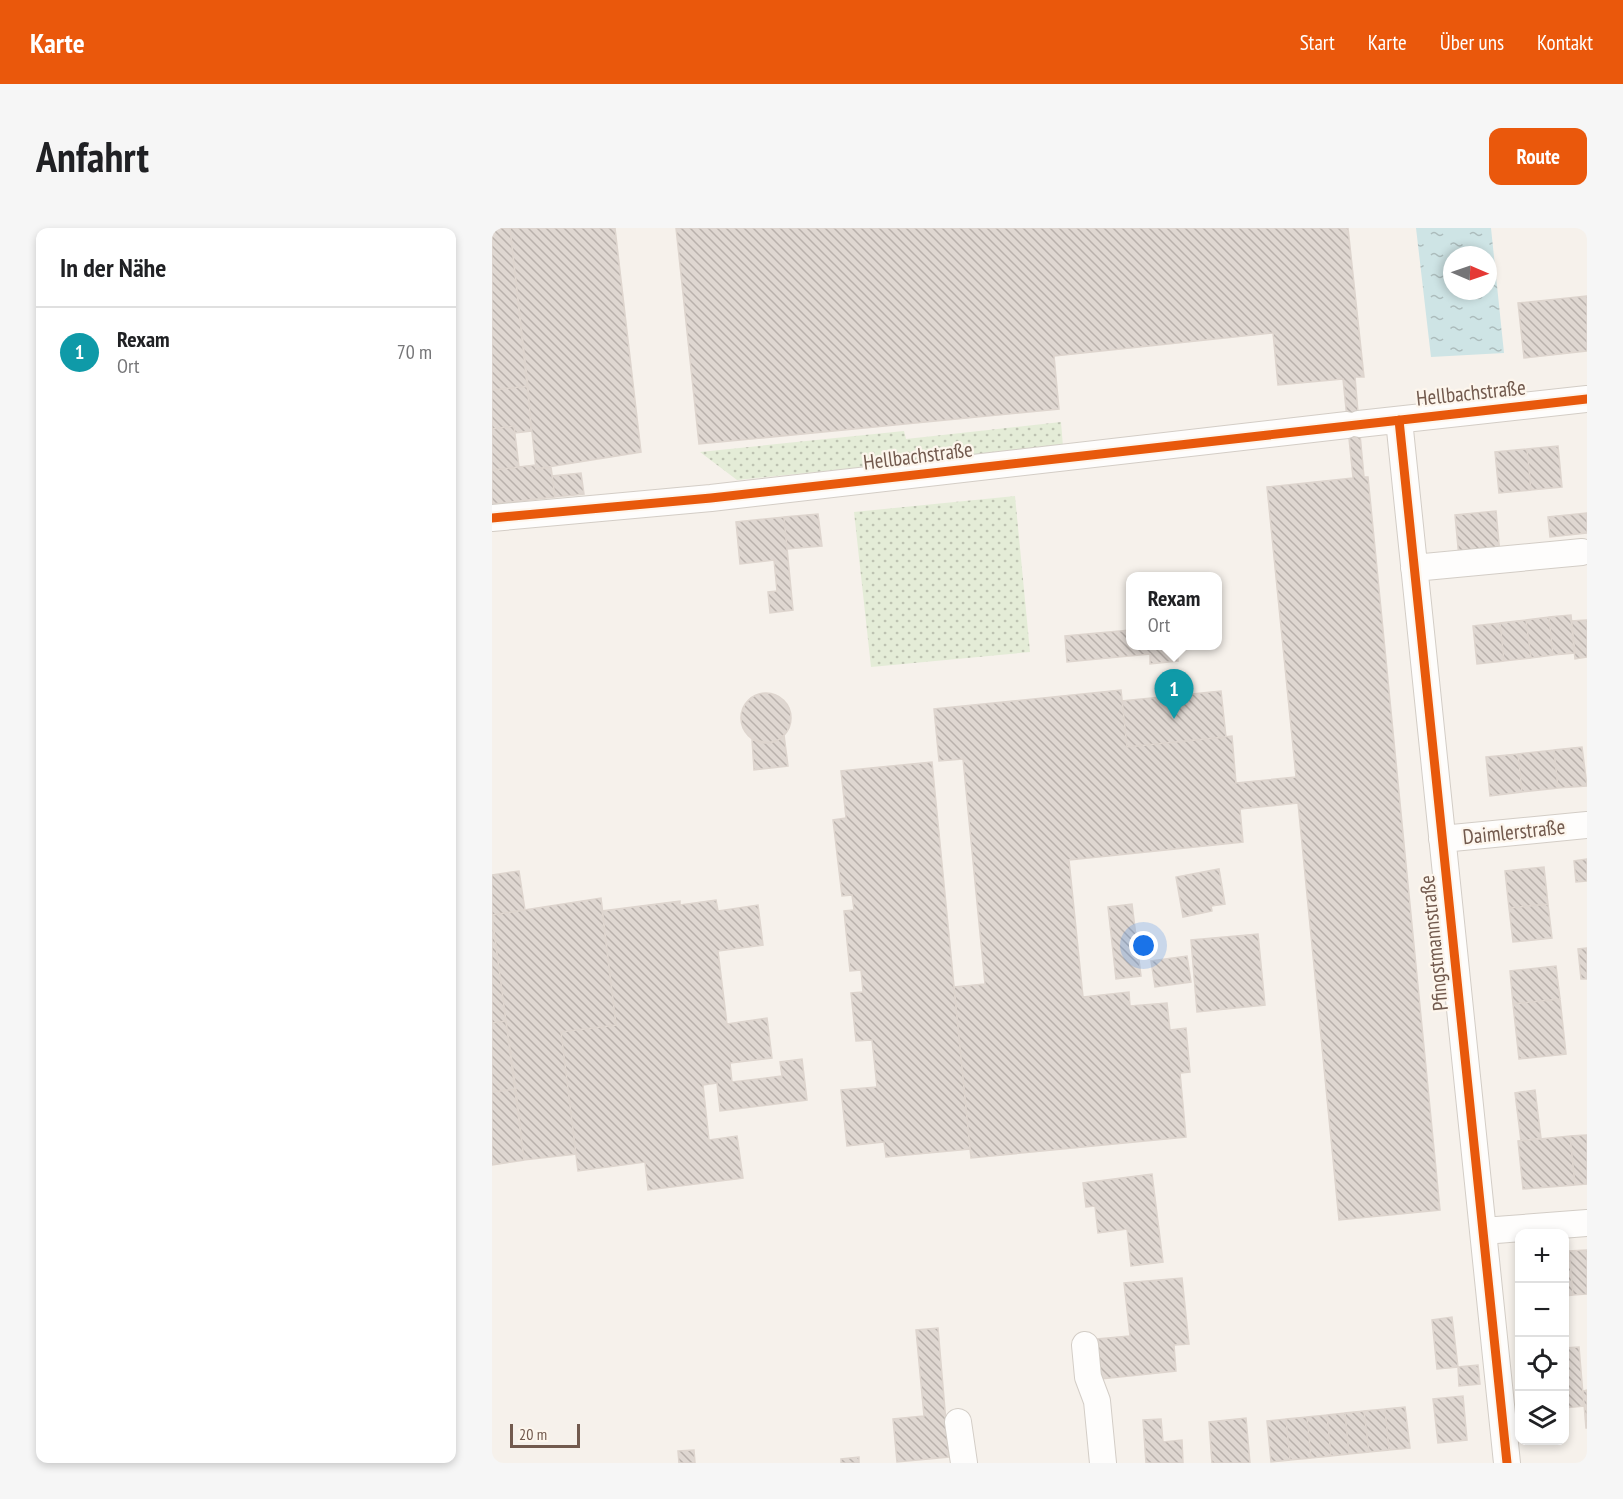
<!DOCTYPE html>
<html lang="de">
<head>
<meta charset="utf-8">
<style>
  :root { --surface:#fff; --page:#f6f6f6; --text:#202124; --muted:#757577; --line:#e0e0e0; --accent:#ea580c }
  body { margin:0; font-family:"PT Sans Narrow",sans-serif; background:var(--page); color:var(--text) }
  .controls { position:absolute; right:18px; bottom:18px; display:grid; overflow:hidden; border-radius:12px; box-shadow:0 3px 9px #0003 }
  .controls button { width:54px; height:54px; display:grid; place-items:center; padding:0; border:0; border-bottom:2px solid var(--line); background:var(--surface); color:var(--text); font:30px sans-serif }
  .compass { position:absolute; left:951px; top:18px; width:54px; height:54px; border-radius:50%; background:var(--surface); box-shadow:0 3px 9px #0003; rotate:92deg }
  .scale { position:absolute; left:18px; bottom:15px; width:70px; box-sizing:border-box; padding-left:6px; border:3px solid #725a4e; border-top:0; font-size:16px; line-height:21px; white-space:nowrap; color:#725a4e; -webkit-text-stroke:4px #fdf6ed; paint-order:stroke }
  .you { position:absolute; left:652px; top:718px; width:21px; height:21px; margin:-15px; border:4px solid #fff; border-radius:50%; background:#1a73e8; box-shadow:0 0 0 9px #1a73e833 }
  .badge { display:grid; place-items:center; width:39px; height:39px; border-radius:50%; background:var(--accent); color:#fff; font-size:20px; font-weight:700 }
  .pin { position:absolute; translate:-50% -50px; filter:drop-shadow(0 2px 3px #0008) }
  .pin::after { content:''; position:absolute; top:32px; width:21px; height:18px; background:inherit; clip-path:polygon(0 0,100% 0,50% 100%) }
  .popup { position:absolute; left:634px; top:344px; width:96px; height:78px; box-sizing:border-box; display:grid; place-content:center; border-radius:12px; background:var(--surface); filter:drop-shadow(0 2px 4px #0005); font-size:20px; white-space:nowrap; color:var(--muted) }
  .popup b { font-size:22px; color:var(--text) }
  .popup::after { content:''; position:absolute; left:50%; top:100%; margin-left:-12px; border:12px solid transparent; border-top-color:var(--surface) }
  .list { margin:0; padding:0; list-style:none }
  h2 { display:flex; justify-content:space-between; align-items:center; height:78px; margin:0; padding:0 24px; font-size:26px }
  h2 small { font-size:20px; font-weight:400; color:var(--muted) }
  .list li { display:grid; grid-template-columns:39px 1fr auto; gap:18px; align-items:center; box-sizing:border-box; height:90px; padding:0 24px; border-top:2px solid var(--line) }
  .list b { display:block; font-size:22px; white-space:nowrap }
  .list p { margin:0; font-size:20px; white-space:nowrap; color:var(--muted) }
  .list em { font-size:20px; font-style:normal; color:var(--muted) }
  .icon { flex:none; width:33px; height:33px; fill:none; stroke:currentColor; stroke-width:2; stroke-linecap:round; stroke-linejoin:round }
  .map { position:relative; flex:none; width:1095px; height:1235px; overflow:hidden; border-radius:12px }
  header { display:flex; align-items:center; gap:36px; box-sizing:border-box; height:84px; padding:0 30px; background:var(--accent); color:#fff }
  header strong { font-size:28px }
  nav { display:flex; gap:33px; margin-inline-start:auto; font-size:21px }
  .intro { display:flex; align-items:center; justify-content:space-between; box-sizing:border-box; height:144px; padding:0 36px }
  h1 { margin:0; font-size:42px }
  .button { padding:15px 27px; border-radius:12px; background:var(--accent); color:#fff; font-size:21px; font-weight:700 }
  main { display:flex; gap:36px; padding:0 36px }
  aside { flex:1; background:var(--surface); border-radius:12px; box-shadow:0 3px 9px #0003 }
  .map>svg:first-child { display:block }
</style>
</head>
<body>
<header>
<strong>Karte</strong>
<nav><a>Start</a><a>Karte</a><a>Über uns</a><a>Kontakt</a></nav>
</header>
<div class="intro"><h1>Anfahrt</h1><a class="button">Route</a></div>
<main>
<aside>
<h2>In der Nähe<small></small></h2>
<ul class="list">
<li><span class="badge" style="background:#0f9aa8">1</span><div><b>Rexam</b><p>Ort</p></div><em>70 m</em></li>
</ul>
</aside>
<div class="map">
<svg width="1095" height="1235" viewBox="0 0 1095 1235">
  <defs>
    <pattern id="grass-dots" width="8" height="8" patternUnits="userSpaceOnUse" patternTransform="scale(1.5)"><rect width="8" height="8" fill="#e4ecd7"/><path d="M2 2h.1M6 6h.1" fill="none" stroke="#bdc2b1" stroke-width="1.8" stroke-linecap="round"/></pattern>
    <pattern id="water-ripples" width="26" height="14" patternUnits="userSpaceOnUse" patternTransform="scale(1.5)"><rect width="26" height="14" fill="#cee4e5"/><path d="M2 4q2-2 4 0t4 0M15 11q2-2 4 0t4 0" fill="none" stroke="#acbcbc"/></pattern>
    <pattern id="building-back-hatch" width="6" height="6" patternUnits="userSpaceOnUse" patternTransform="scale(1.5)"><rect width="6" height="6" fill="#dfd7d1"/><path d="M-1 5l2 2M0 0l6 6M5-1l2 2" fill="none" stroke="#b9b1ac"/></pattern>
  </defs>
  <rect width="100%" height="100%" fill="#f6f1eb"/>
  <path fill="url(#grass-dots)" d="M569 194 571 219 245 252 208 224 412 203 414 211Z
    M523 268 538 424 379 439 362 284Z"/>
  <path fill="url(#water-ripples)" fill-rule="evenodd" d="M924 0H999L1012 125 939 129ZM960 27H996V63H960Z"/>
  <path fill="url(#building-back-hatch)" stroke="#ded5ce" stroke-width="1.5" d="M0 0H18L36 158 0 162Z
    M18 0H123L149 224 44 241Z
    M184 0H856L872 149H863L867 196 872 249H876L948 982 847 992 806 575 748 581 751 614 577 632 591 769 637 764 638 778 675 775 678 802 694 800 698 844 688 845 694 909 479 930 462 759 493 756 471 531 447 533 442 481 629 462 635 519 740 508 744 555 804 549 775 259 861 250 851 151 786 157 781 105 562 128 567 181 207 216Z
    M1095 68V123L1032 130 1026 75Z
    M36 158 39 203 23 205 22 198 0 201V162Z
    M22 198 27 239 0 242V201Z
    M1066 218 1070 259 1039 262 1035 221Z
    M1035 221 1039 262 1007 265 1003 224Z
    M43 237 44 241 59 239 63 269 0 276V242Z
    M89 245 92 266 63 269 60 248Z
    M1004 283 1008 326 967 330 963 287Z
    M1095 285V305L1058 309 1056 289Z
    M326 286 330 318 295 321 292 289Z
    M292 289 301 382 278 385 276 364 285 363 282 332 248 336 244 294Z
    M1079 387 1083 425 1061 427 1057 389Z
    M1057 389 1061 427 1039 430 1034 392Z
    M1034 392 1039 430 1012 433 1008 395Z
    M1095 392V429L1083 431 1079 393Z
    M1008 395 1012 433 985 436 981 398Z
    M638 402V418H685L686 433 658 436V426L575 434 573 408Z
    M729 463 734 509 635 519 630 473Z
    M249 490a25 25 0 1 1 50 0a25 25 0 1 1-50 0Z
    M292 507 296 538 262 542 260 511 276 515 286 512Z
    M1090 519 1095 558 1066 560 1062 522Z
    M1062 522 1066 560 1030 564 1026 526Z
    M1026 526 1030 564 998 568 994 529Z
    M440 534 478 921 394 929 392 914 355 918 349 862 385 859 380 812 364 813 359 765 371 764 369 742 358 743 352 683 362 682 360 667 350 668 341 592 354 590 349 543Z
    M1095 631V653L1084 654 1082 633Z
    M1052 639 1056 676 1017 680 1013 643Z
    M727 641 733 676 719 678 720 683 691 689 684 649Z
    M27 643 33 682 0 687V647Z
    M109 670 124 797 69 804 84 926 32 932 0 687Z
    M224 672 226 683 266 677 271 717 226 723 235 796 275 790 280 830 238 835 240 854 290 848 288 834 310 831 315 872 228 883 225 855 211 857 217 912 245 908 251 950 156 962 153 934 86 943 69 804 124 797 110 683 188 673V677Z
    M640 676 649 748 624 751 616 679Z
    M1056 676 1060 710 1021 714 1017 680Z
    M0 689 14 793 0 795Z
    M766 706 773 777 705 784 699 712Z
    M1095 720V751H1089L1086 721Z
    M695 728 699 754 663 759 659 733Z
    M1064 738 1068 771 1021 776 1018 743Z
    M1068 771 1074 826 1027 831 1021 776Z
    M14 793 24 861 0 864V795Z
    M24 861 32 932 0 937V864Z
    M1043 862 1049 910 1029 913 1023 865Z
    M1095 907V956L1083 957 1078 908Z
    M1078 908 1083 957 1031 961 1026 913Z
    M660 946 671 1034 639 1038 635 1001 606 1005 603 978 594 979 591 955Z
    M1095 1022V1066L1081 1067 1077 1023Z
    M1077 1023 1081 1067 1072 1068V1024Z
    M690 1050 697 1116 682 1117 684 1143 609 1151 605 1111 638 1108 632 1055Z
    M960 1089 966 1139 945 1141 940 1092Z
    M446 1100 457 1229 405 1234 401 1191 432 1188 424 1102Z
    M1087 1119 1092 1178 1072 1180V1120Z
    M986 1137 988 1156 967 1158 966 1139Z
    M1095 1162V1200H1094L1091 1163Z
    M971 1168 975 1212 946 1215 941 1171Z
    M913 1179 918 1220 897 1222 893 1181Z
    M893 1181 897 1222 877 1224 872 1183Z
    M872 1183 877 1224 857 1226 853 1185Z
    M853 1185 857 1226 839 1228 835 1187Z
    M835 1187 839 1228 819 1230 815 1189Z
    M815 1189 819 1230 798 1232 794 1191Z
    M754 1190 758 1235H720L717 1194Z
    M669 1191 671 1214 690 1212 691 1235H654L651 1192Z
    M794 1191 798 1232 779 1234 775 1193Z
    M202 1222 203 1235H187L186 1223Z
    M367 1229V1235H349V1231Z"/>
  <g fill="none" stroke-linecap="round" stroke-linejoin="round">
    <defs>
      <path id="minor" d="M907 192 1015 1235
        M867 196 1095 171
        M0 290 219 270 855 197
        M922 340 1090 324
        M950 611 1095 597
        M991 1003 1095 995
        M593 1117 596 1149 605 1173 611 1235
        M466 1194 472 1235"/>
    </defs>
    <use href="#minor" stroke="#d3cdc6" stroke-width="28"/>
    <use href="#minor" stroke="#fefdfc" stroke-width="26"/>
    <defs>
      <path id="cycleway" d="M907 192 1015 1235
        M0 290 219 270 1095 171"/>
    </defs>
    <use href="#cycleway" stroke="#fdf6ed" stroke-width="13"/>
    <use href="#cycleway" stroke="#e8590c" stroke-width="9"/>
  </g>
  <g text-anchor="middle" stroke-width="4.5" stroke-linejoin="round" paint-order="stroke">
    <g font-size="21" fill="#725a4e" stroke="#fdf6ed">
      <text transform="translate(979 165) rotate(-6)" y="7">Hellbachstraße</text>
      <text transform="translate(426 228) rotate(-7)" y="7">Hellbachstraße</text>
      <text transform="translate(1022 604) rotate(-6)" y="7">Daimlerstraße</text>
      <text transform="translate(942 715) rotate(-96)" y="7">Pfingstmannstraße</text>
    </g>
  </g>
</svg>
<div class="controls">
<button>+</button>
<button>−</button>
<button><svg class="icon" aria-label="locate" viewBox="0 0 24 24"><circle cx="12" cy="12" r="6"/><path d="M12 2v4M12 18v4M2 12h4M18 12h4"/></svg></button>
<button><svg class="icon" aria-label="layers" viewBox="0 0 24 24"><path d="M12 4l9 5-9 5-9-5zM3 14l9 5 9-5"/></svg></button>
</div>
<svg class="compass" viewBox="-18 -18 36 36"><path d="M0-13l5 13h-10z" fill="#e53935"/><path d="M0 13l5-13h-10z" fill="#757577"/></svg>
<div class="scale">20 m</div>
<div class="you"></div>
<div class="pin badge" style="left:682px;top:491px;background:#0f9aa8">1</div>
<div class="popup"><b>Rexam</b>Ort</div>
</div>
</main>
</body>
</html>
